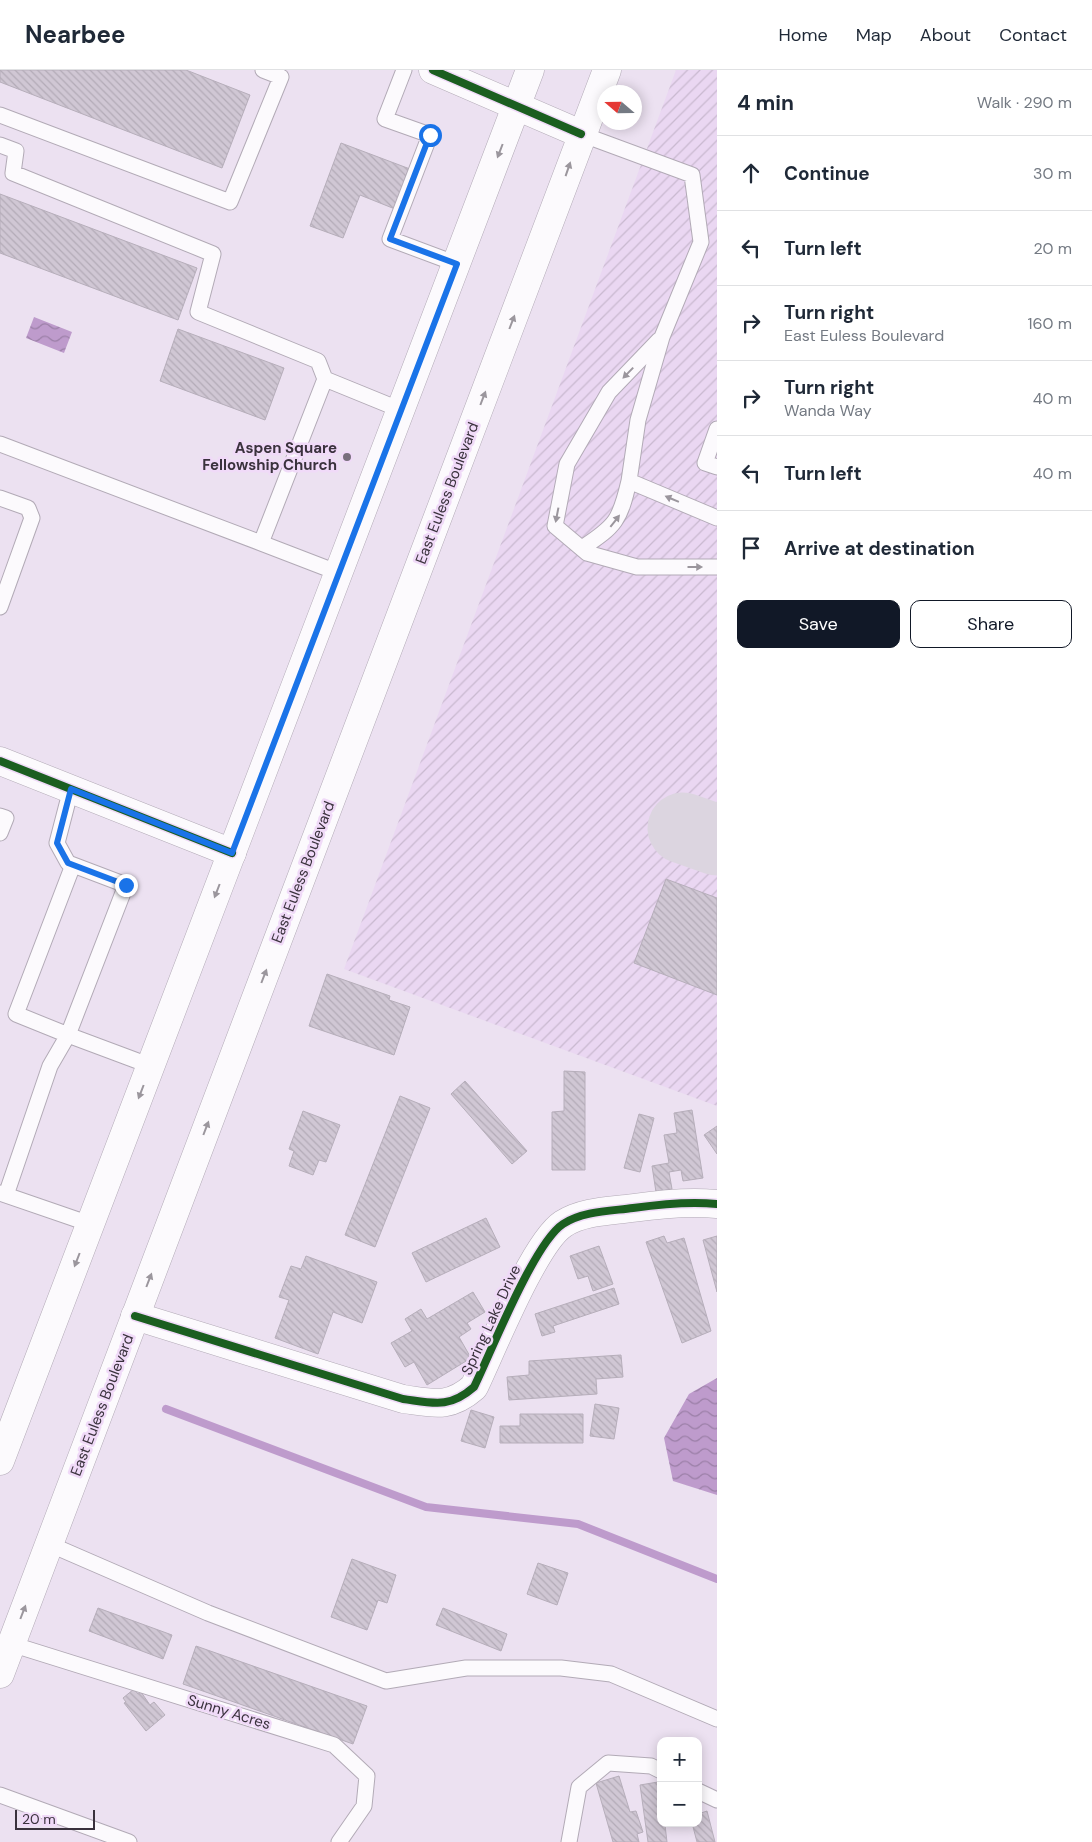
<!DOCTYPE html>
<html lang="en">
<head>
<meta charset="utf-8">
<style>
  :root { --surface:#fff; --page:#f6f6f7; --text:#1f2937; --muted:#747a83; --line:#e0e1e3; --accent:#111827 }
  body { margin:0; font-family:"DM Sans",sans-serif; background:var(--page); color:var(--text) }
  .controls { position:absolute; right:15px; bottom:15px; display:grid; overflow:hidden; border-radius:10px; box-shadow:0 2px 12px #0003 }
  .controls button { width:45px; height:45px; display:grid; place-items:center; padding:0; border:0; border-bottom:1px solid var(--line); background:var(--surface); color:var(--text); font:25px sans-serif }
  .compass { position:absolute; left:597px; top:15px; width:45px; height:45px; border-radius:50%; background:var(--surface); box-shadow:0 2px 12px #0003; rotate:290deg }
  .scale { position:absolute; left:15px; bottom:12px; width:80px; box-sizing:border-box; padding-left:5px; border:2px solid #3a323d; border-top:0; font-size:14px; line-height:18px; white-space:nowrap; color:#3a323d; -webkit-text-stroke:4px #f0daf8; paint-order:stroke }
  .stop { position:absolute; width:15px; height:15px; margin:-11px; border:4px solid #1a73e8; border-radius:50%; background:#fff }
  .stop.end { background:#1a73e8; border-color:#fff; box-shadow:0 1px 5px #0008 }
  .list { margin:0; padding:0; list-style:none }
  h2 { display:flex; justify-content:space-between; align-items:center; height:65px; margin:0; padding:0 20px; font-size:21px }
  h2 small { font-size:16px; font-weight:400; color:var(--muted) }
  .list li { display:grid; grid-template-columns:32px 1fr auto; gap:15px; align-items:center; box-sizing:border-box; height:75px; padding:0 20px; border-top:1px solid var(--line) }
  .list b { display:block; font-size:19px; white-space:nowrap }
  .list p { margin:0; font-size:16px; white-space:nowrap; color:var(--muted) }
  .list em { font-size:16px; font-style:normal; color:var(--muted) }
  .actions { display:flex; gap:10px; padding:15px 20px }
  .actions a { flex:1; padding:11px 0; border:1px solid var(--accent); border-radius:10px; text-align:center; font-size:18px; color:var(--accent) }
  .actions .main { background:var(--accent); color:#fff }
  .icon { flex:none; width:28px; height:28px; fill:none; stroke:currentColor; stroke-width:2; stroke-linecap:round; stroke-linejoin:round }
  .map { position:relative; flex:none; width:717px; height:1772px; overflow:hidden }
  header { display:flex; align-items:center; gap:30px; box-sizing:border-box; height:70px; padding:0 25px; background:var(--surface); border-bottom:1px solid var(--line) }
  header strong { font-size:24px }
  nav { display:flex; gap:28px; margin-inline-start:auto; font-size:18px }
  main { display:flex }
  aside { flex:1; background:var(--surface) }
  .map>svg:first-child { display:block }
</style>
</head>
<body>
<header>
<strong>Nearbee</strong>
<nav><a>Home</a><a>Map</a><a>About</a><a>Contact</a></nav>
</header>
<main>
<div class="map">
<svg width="717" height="1772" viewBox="0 0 717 1772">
  <defs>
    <pattern id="industrial-furrows" width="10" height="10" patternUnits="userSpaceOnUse" patternTransform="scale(1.25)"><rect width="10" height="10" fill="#ead7f2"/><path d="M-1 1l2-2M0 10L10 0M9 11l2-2" fill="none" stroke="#c9b9d0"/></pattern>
    <pattern id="water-waves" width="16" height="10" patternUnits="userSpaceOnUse" patternTransform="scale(1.25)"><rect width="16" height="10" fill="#be9bcc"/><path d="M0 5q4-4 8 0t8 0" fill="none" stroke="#9b7fa7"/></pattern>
    <pattern id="building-back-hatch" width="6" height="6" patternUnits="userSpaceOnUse" patternTransform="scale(1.25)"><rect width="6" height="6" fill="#d0c7d4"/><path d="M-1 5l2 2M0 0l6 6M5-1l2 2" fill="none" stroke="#b3abb7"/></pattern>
  </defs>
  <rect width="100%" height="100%" fill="#ece1f1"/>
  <path fill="url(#industrial-furrows)" d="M676 0H717V1036L344 899Z"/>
  <path fill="url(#water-waves)" d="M34 247 72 262 64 283 26 268Z
    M717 1308V1425L673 1411 664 1368 689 1324Z"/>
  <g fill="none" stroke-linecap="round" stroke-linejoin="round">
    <path stroke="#be9bcc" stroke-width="8" d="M166 1339 426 1437 578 1454 717 1509"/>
    <path stroke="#dcd5e0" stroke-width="71" d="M683 758 717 770"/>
  </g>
  <path fill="url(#building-back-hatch)" stroke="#b6aeba" d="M0 0H186L250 25 222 98 0 12Z
    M341 73 410 99 395 139 360 125 343 168 310 156Z
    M0 124 197 198 178 250 0 183Z
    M178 259 284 298 265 350 160 311Z
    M666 809 717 828V925L634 893Z
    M327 904 390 926 389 930 410 937 394 985 309 956Z
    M564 1001 585 1002V1100H552V1042L564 1041Z
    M465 1011 527 1081 512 1094 451 1024Z
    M400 1026 430 1038 375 1177 345 1165Z
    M692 1040 703 1108 683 1111 681 1100 669 1102 672 1119 656 1122 652 1096 669 1093 664 1065 677 1063 674 1043Z
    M303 1041 340 1055 326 1092 319 1090 313 1105 289 1096 294 1081 289 1079Z
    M639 1044 654 1048 640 1102 624 1098Z
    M717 1056V1084L704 1065Z
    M486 1148 500 1177 426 1212 412 1183Z
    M664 1166 667 1173 684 1168 711 1261 682 1273 646 1172Z
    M717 1166V1222L703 1170Z
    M599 1176 613 1214 593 1221 588 1206 578 1209 570 1186Z
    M306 1186 377 1212 362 1253 333 1242 318 1284 275 1268 289 1230 279 1227 291 1196 301 1199Z
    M614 1218 619 1234 553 1256 555 1262 542 1266 535 1244Z
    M473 1222 485 1242 467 1253 471 1259 459 1267 471 1288 427 1315 414 1292 405 1297 391 1273 412 1261 405 1249 421 1239 427 1249Z
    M621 1285 623 1307 596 1309 597 1324 509 1330 507 1307 529 1305V1291Z
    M595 1334 619 1338 614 1369 590 1366Z
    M471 1340 494 1347 485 1378 461 1371Z
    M520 1344H583V1373H500V1356H520Z
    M352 1489 396 1505 387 1533 378 1530 367 1560 331 1547Z
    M538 1493 568 1503 557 1535 527 1524Z
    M98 1538 172 1565 163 1589 89 1561Z
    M443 1538 507 1564 501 1581 436 1555Z
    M196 1576 367 1636 353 1674 183 1614Z
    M134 1619 138 1624 141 1622 150 1635 154 1632 165 1645 146 1661 124 1633 126 1632 123 1628Z
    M619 1706 630 1742 636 1741 643 1762 637 1764 639 1772H613L596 1713Z
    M658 1712 661 1753 676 1754 665 1755 667 1772H648L640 1715Z
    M707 1741 715 1772H697L692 1753H698V1744Z"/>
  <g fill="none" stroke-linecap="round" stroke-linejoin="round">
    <defs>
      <path id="lane" d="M404 0 385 49 430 65 390 169 457 194
        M0 45 230 132 281 7 263 0
        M581 64 692 105 701 172 662 267 638 350 629 411 717 448
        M0 75 16 81 13 103 213 184 198 242 318 291 325 309
        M659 270 609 322 567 394 555 456 587 483 637 497H717
        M717 359 705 393 717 397
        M0 374 261 473
        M0 428 28 438 32 448 0 537
        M582 478C616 456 620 450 629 411
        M339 503 261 473 325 309 401 340
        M71 719 57 773 68 793 126 815 68 965 151 996
        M0 746 6 748 0 763
        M0 1123 90 1154
        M6 1125 50 996 68 965 16 944 73 795
        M49 1474 208 1543 386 1611 466 1598H561L611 1604 717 1649
        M11 1574 334 1675 367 1706 364 1736 339 1772
        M698 1721 717 1730
        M0 1725 129 1772
        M569 1772 579 1717 608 1693 651 1696 661 1701"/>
      <path id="street" d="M433 0 581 64
        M0 691 232 783
        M135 1246 403 1329C433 1333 449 1339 474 1317 491 1282 534 1173 563 1154 583 1141 611 1141 633 1138 661 1134 689 1131 717 1134"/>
      <path id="primary" d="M0 1391 530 0
        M0 1604 607 0"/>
    </defs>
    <use href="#lane" stroke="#b2aab6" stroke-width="17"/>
    <use href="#street" stroke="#b2aab6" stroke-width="29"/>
    <use href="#primary" stroke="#b2aab6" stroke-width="29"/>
    <use href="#lane" stroke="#fcfafd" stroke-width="15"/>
    <use href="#street" stroke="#fcfafd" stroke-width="28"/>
    <use href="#primary" stroke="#fcfafd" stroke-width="28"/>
    <defs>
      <path id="cycleway" d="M433 0 581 64
        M0 691 232 783
        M135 1246 403 1329C433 1333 449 1339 474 1317 491 1282 534 1173 563 1154 583 1141 611 1141 633 1138 661 1134 689 1131 717 1134"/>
    </defs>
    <use href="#cycleway" stroke="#f0daf8" stroke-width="11"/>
    <use href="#cycleway" stroke="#1b5e20" stroke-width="8"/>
  </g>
  <defs><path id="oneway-solid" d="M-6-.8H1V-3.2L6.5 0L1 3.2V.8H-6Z" transform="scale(1.25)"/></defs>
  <g fill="#9b969d">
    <use href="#oneway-solid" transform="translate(500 81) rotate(111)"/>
    <use href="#oneway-solid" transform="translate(568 99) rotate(-71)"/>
    <use href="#oneway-solid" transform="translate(512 252) rotate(-69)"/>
    <use href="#oneway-solid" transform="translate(628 303) rotate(134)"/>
    <use href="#oneway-solid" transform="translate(483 328) rotate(-69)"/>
    <use href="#oneway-solid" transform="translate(672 429) rotate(-157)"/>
    <use href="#oneway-solid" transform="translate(557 445) rotate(101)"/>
    <use href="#oneway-solid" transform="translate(615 451) rotate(-52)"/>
    <use href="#oneway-solid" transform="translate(695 497)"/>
    <use href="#oneway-solid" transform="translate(217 821) rotate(111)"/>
    <use href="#oneway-solid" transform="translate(264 906) rotate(-69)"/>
    <use href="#oneway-solid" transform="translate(141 1022) rotate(111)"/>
    <use href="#oneway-solid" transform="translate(206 1058) rotate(-69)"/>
    <use href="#oneway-solid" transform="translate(77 1190) rotate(111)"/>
    <use href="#oneway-solid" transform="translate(149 1210) rotate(-69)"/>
    <use href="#oneway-solid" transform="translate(23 1542) rotate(-69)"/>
  </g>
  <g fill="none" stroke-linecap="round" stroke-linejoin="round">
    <path stroke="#1a73e8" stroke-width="6" d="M126 815 68 793 57 773 71 719 232 783 457 194 390 169 430 65"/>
  </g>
  <circle fill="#786f7c" stroke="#f0daf8" stroke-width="2" cx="347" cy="387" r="5"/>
  <g text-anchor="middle" stroke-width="5" stroke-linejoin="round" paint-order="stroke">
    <g font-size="15" font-weight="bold" fill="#3a323d" stroke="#f0daf8" text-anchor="end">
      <text x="337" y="383">Aspen Square<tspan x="337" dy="17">Fellowship Church</tspan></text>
    </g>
    <g font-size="15" fill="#3a323d" stroke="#f0daf8">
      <text transform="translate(447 423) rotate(-69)" y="5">East Euless Boulevard</text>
      <text transform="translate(303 802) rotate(-69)" y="5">East Euless Boulevard</text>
      <text transform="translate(491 1250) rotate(-65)" y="5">Spring Lake Drive</text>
      <text transform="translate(102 1335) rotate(-69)" y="5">East Euless Boulevard</text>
      <text transform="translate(229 1642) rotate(17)" y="5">Sunny Acres</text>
    </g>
  </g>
</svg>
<div class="controls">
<button>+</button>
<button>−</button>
</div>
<svg class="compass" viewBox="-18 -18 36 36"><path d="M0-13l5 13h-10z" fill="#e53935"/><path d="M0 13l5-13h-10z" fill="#747a83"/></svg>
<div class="scale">20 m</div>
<div class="stop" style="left:430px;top:65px"></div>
<div class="stop end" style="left:126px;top:815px"></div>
</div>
<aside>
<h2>4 min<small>Walk · 290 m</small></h2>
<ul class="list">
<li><svg class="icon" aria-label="ahead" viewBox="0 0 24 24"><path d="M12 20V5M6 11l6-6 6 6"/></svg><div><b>Continue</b></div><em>30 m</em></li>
<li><svg class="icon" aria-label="left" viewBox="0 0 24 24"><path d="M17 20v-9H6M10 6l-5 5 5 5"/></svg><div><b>Turn left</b></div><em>20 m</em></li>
<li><svg class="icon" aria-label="right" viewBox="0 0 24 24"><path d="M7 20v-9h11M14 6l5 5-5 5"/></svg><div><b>Turn right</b><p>East Euless Boulevard</p></div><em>160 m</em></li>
<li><svg class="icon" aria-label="right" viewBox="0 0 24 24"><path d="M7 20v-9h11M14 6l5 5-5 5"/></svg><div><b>Turn right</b><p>Wanda Way</p></div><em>40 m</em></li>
<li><svg class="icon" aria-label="left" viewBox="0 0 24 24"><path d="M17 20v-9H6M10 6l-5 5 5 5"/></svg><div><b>Turn left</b></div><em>40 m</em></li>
<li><svg class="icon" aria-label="arrive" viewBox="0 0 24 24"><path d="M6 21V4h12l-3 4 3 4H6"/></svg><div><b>Arrive at destination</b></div></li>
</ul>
<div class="actions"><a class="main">Save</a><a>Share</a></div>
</aside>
</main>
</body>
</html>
